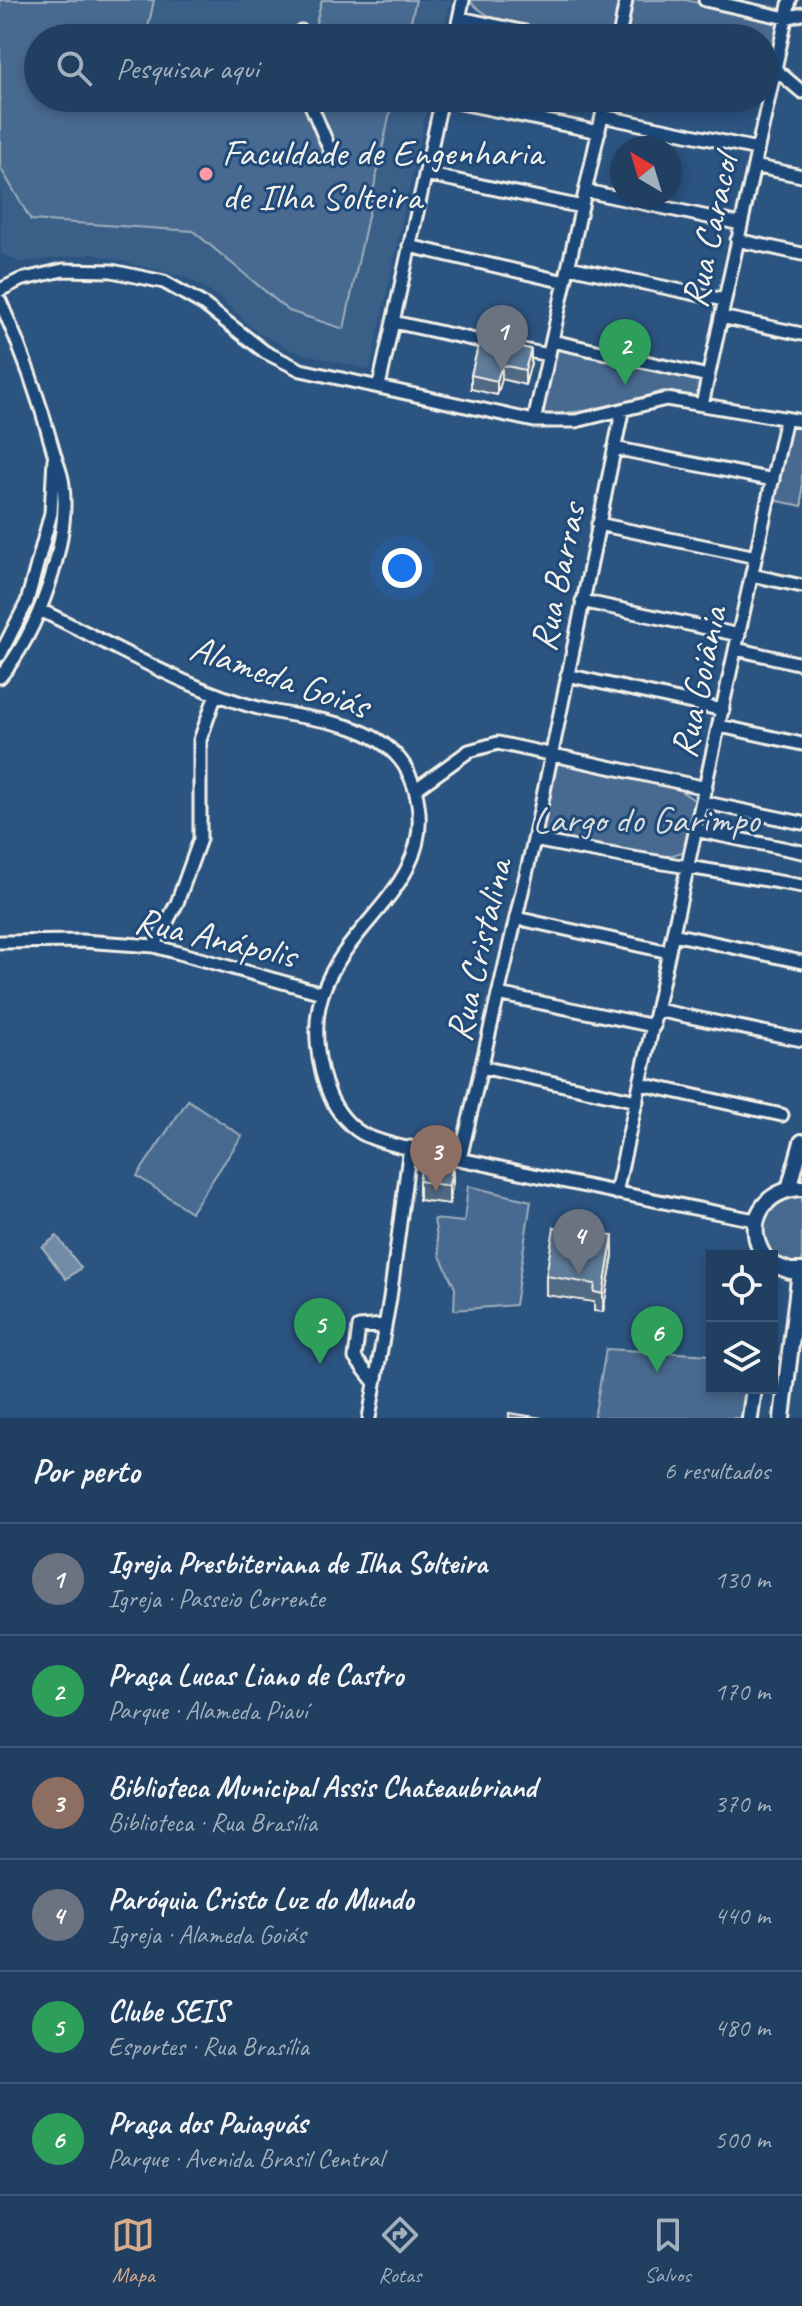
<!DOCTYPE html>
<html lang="pt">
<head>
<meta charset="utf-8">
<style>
  :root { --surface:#213f61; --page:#294667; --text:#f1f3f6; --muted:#a2afbd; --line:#3e5876; --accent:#d6ab8b }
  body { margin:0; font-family:Caveat,sans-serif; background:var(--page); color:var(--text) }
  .controls { position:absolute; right:24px; bottom:24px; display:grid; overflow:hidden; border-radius:0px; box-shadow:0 4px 12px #0003 }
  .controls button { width:72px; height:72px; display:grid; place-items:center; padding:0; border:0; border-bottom:2px solid var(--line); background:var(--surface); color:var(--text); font:40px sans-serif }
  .compass { position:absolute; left:610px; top:136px; width:72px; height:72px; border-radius:50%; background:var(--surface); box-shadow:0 4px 12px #0003; rotate:322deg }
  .you { position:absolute; left:402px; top:568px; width:28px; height:28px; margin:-20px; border:6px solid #fff; border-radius:50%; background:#1a73e8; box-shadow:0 0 0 12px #1a73e833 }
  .badge { display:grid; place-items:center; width:52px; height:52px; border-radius:50%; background:var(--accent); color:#fff; font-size:26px; font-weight:700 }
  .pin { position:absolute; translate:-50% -66px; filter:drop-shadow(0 2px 4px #0008) }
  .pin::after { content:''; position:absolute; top:42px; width:28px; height:24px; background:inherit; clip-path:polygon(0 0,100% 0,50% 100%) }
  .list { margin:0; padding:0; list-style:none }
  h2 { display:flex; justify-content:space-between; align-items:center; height:104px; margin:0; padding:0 32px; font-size:34px }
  h2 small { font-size:26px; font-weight:400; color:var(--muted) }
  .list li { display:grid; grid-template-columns:52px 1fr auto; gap:24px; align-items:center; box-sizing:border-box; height:112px; padding:0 32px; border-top:2px solid var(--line) }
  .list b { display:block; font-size:30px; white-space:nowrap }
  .list p { margin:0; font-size:26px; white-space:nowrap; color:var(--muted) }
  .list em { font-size:26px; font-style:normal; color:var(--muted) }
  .icon { flex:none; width:44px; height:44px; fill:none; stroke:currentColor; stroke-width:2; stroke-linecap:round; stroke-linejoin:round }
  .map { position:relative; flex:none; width:802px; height:1418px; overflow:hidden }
  .search { position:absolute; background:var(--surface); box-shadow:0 4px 12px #0003; left:24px; right:24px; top:24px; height:88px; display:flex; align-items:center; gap:20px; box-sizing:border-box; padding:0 28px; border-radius:44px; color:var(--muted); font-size:30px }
  .sheet { height:776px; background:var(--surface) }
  nav { display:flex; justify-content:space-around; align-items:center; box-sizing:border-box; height:112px; border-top:2px solid var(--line); background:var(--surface); font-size:22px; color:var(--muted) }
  nav a { display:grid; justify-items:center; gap:4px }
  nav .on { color:var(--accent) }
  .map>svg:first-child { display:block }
</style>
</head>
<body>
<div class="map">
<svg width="802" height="1418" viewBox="0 0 802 1418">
  <rect width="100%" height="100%" fill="#2c5481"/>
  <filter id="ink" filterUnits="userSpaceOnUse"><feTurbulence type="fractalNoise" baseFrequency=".0125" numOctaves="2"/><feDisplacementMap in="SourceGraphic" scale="16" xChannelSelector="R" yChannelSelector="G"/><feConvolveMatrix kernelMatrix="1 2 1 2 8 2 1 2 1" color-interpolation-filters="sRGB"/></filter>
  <g filter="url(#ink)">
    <path fill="#3b6088" d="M0 0H451L442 38H38V98H429L370 370 294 351 257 332 220 298 186 277 93 254 20 262 1 253Z"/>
    <path fill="#496b90" stroke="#9eaebc" stroke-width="2" d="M0 0H154L148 28 198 38H38V98H393L344 329 289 311 193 231 31 220 0 167Z
      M322 0H416L407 38H312Z
      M469 0H622L616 32C574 42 499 33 469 0Z
      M632 0H685L780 20 770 65 764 64V38H644L624 34Z
      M557 347 702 378 698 396 663 391 605 409 542 415Z
      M792 426 802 429V506L773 500Z
      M555 760 672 785 697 802 686 851 652 861 538 836Z
      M188 1100 242 1136 191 1212 137 1176Z
      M468 1186 531 1201 515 1305 454 1310 455 1288 440 1256 434 1219 464 1222Z
      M790 1196 802 1197V1263C756 1270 747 1210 790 1196Z
      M606 1349 712 1355V1388H746L741 1418H594Z"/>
    <path fill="#738ca6" stroke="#a7b4c0" stroke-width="2" d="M57 1236 81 1268 66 1279 42 1247Z"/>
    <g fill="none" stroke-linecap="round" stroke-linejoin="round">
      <defs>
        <path id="minor" d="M705 0 786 18 802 14
          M460 18 553 38
          M300 38 301 31
          M455 38 463 0
          M619 38 626 0
          M764 67 775 69 802 92
          M308 98 332 155
          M442 99 599 132
          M602 116 757 149
          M754 166 802 176
          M425 174 582 207
          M586 191 741 224
          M737 240 802 254
          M409 246 565 282
          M569 267 724 300
          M0 290 20 280 63 270 112 271 164 282 203 304 265 352 301 370 534 421H576L666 399 802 421
          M0 301C22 350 39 397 53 450 56 461 62 473 63 485 70 543 38 633 0 677
          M721 317 802 334
          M393 322 494 344
          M552 341 708 376
          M518 349 549 355
          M379 386 442 98
          M702 405 790 0
          M534 421 606 98
          M614 448 773 480
          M598 524 756 557
          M752 575 802 586
          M582 601 739 635
          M42 611C112 644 196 695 271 711 313 720 365 721 396 755 408 767 416 788 418 804 431 887 344 924 322 995 312 1026 317 1066 330 1096 337 1112 351 1129 367 1136 397 1149 458 1158 492 1166 579 1185 667 1203 755 1220
          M736 649 802 664
          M0 655 27 602 51 513 54 459
          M567 675 723 710
          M720 726 802 744
          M416 789 469 751 498 743 706 788
          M702 802 802 823
          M695 830 802 852
          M534 840C623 858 712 870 802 886
          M516 918 669 952
          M673 934 802 962
          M0 942 82 941 154 946 322 993
          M154 946 177 903 200 839V740L216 694
          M498 994 654 1026
          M657 1010 802 1040
          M481 1067 637 1101
          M641 1084 782 1115
          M460 1159 534 840 622 412
          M616 1193 786 418
          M375 1383 355 1358 359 1327 385 1325
          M369 1418 390 1298 410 1147"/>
        <path id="major" d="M789 1189 802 1142
          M764 1256C743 1223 764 1189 802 1188
          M772 1264 790 1271H802
          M750 1418 754 1388
          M782 1418 800 1271"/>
      </defs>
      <use href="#minor" stroke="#f4f1e8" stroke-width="17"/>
      <use href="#major" stroke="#f4f1e8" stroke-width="20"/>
      <use href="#minor" stroke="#1f4a7a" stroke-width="11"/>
      <use href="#major" stroke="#1f4a7a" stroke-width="14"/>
    </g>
    <path fill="#516a84" stroke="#f4f1e8" stroke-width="2" d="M480 339 531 363 525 385 502 379 497 395 471 389V375Z
      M419 1181H453L449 1204 419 1200Z
      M613 1255 603 1312 594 1311V1302L546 1295V1276Z"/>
    <path fill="#42566c" stroke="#f4f1e8" stroke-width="2" d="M531 349V363L525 385V370Z
      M502 365V379L497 395V381Z
      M453 1163V1181L449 1204V1186Z
      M613 1236V1255L603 1312V1294Z"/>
    <path fill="#5e7b9a" stroke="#f4f1e8" stroke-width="2" d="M480 339 531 349 525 370 502 365 497 381 471 375Z
      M423 1159 453 1163 449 1186 419 1181Z
      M554 1227 613 1236 603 1294 594 1292 595 1284 546 1276Z
      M509 1413 542 1418H509Z"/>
  </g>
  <circle fill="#ff9aa2" stroke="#1f4a7a" stroke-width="3" cx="206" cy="174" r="8"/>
  <g text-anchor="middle" stroke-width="6" stroke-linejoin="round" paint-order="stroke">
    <g font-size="38" fill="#f4f1e8" stroke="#1f4a7a" text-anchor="start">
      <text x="222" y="165">Faculdade de Engenharia<tspan x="222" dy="44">de Ilha Solteira</tspan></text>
    </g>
    <g font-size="38" fill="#f4f1e8" stroke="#1f4a7a">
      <text transform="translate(709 231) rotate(-78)" y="13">Rua Caracol</text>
      <text transform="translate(557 577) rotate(-78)" y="13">Rua Barras</text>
      <text transform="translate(280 676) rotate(19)" y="13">Alameda Goiás</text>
      <text transform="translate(698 682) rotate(-78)" y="13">Rua Goiânia</text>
      <text transform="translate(216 937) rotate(13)" y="13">Rua Anápolis</text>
      <text transform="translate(478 950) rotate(-77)" y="13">Rua Cristalina</text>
    </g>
    <g font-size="38" fill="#dadddb" stroke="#1f4a7a">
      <text x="646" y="832">Largo do Garimpo</text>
    </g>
  </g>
</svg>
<div class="controls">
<button><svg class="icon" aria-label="locate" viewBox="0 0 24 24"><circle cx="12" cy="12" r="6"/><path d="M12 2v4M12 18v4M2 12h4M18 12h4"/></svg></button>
<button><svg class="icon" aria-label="layers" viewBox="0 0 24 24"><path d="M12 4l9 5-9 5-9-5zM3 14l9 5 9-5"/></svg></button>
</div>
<svg class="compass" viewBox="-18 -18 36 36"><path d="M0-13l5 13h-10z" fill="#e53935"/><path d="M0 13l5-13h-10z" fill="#a2afbd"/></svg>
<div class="you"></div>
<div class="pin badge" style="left:502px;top:371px;background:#6b7280">1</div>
<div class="pin badge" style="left:625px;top:385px;background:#2e9e5b">2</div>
<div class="pin badge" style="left:436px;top:1191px;background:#8d6e63">3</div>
<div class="pin badge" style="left:579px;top:1275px;background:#6b7280">4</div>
<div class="pin badge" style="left:320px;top:1364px;background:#2e9e5b">5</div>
<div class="pin badge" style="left:657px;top:1372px;background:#2e9e5b">6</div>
<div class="search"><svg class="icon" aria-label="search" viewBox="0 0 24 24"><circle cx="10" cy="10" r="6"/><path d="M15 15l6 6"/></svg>Pesquisar aqui</div>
</div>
<section class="sheet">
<h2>Por perto<small>6 resultados</small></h2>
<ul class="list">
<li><span class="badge" style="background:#6b7280">1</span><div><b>Igreja Presbiteriana de Ilha Solteira</b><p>Igreja · Passeio Corrente</p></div><em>130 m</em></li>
<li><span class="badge" style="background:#2e9e5b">2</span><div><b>Praça Lucas Liano de Castro</b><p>Parque · Alameda Piauí</p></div><em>170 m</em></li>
<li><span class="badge" style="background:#8d6e63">3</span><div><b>Biblioteca Municipal Assis Chateaubriand</b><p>Biblioteca · Rua Brasília</p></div><em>370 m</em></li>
<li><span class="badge" style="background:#6b7280">4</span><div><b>Paróquia Cristo Luz do Mundo</b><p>Igreja · Alameda Goiás</p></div><em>440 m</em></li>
<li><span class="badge" style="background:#2e9e5b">5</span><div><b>Clube SEIS</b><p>Esportes · Rua Brasília</p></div><em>480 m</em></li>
<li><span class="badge" style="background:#2e9e5b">6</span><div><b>Praça dos Paiaguás</b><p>Parque · Avenida Brasil Central</p></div><em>500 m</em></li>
</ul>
</section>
<nav>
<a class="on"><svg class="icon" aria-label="map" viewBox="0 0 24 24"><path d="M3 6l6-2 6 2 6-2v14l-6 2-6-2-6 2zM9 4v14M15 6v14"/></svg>Mapa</a>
<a><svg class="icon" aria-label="directions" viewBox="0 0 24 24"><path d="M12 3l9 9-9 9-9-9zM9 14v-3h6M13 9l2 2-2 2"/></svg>Rotas</a>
<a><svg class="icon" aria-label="saved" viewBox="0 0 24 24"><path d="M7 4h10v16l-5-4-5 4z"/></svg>Salvos</a>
</nav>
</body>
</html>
